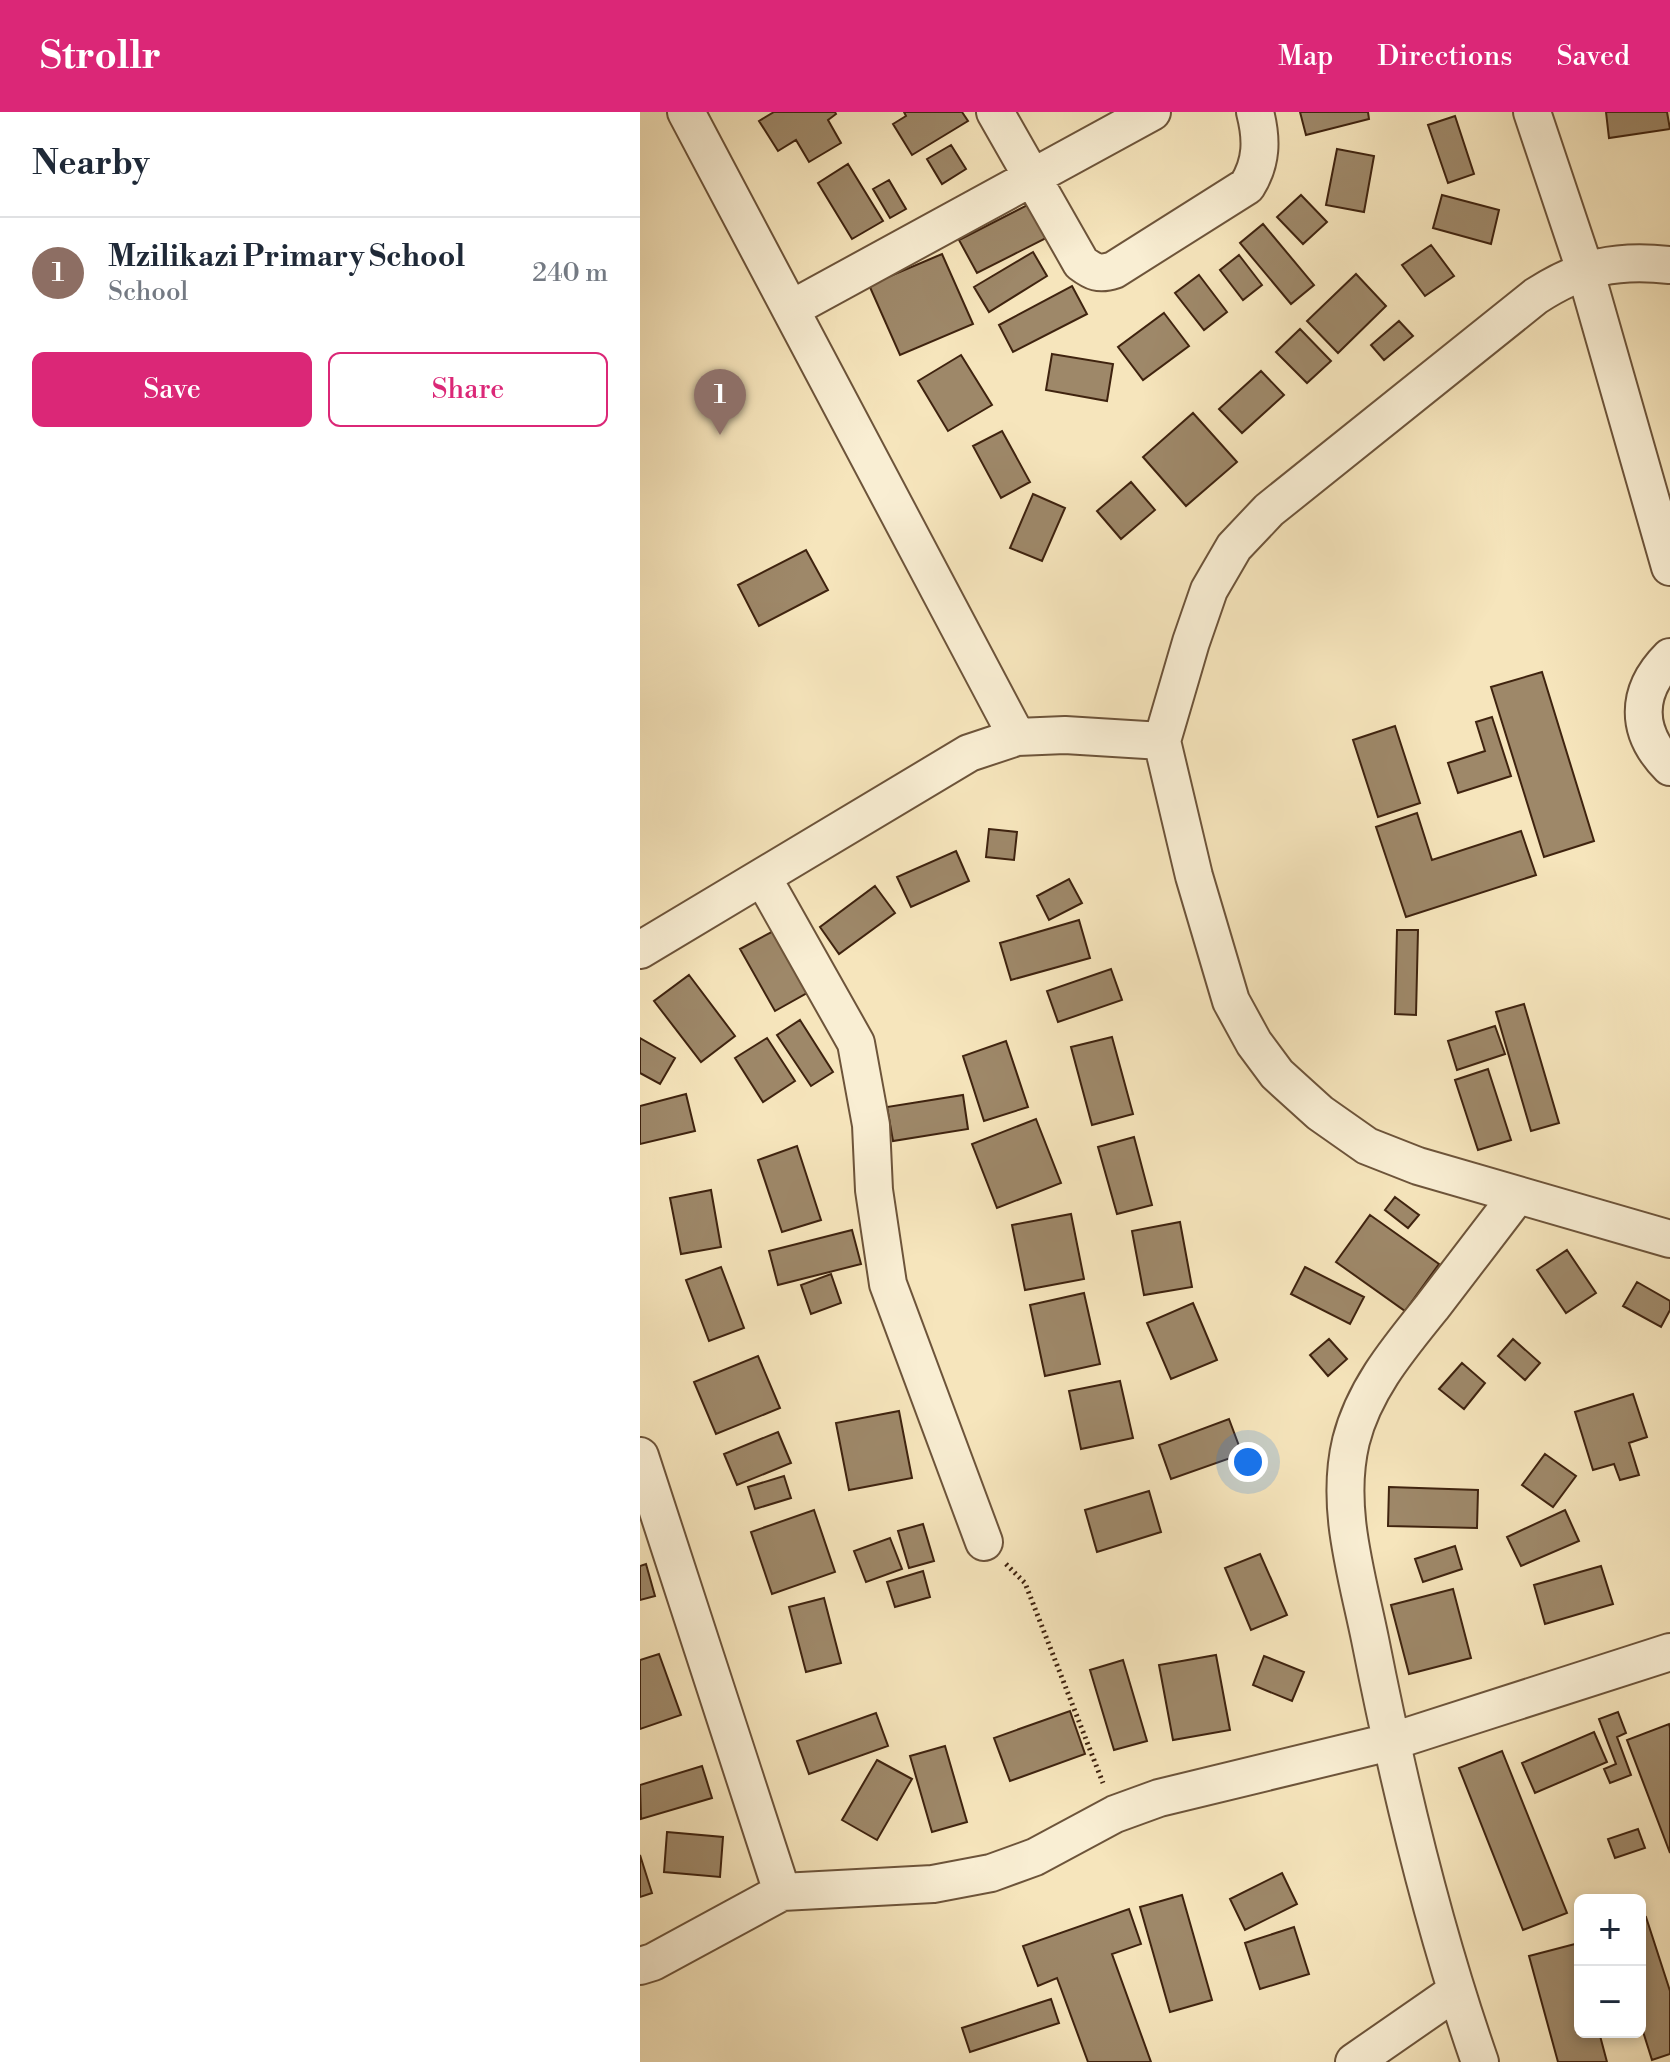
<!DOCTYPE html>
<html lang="en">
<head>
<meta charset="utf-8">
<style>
  :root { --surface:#fff; --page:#f6f6f7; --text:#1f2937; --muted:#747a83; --line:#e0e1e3; --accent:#db2777 }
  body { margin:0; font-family:"Libre Bodoni",serif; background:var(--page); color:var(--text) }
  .controls { position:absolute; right:24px; bottom:24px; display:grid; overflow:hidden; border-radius:12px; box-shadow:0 4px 12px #0003 }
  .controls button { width:72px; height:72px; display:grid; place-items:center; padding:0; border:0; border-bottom:2px solid var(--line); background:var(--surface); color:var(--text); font:40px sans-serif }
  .you { position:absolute; left:608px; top:1350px; width:28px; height:28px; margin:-20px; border:6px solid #fff; border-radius:50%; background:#1a73e8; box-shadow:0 0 0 12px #1a73e833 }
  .badge { display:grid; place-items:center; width:52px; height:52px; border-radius:50%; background:var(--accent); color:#fff; font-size:26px; font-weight:700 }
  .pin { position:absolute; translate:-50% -66px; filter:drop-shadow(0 2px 4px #0008) }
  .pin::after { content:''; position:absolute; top:42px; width:28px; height:24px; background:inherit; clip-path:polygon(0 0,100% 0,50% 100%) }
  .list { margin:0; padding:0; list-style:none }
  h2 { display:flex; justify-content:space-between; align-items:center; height:104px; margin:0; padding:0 32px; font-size:34px }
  h2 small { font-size:26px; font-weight:400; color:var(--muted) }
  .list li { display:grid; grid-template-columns:52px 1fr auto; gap:24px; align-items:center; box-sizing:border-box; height:112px; padding:0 32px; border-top:2px solid var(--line) }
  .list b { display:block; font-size:30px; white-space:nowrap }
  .list p { margin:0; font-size:26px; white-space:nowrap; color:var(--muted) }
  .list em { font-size:26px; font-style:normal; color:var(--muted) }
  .actions { display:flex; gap:16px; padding:24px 32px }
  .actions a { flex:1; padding:18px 0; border:2px solid var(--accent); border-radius:12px; text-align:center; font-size:28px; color:var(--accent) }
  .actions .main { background:var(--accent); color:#fff }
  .map { position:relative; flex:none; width:1030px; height:1950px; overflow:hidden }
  header { display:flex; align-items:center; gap:48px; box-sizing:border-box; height:112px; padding:0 40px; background:var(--accent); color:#fff }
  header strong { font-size:38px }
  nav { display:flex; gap:44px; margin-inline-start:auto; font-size:28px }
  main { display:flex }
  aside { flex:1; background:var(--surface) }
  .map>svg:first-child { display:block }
</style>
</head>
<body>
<header>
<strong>Strollr</strong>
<nav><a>Map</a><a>Directions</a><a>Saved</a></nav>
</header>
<main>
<aside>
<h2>Nearby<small></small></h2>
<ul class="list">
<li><span class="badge" style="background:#8d6e63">1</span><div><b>Mzilikazi Primary School</b><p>School</p></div><em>240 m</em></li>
</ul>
<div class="actions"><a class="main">Save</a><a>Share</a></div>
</aside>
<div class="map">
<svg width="1030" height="1950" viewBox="0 0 1030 1950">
  <rect width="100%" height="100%" fill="#f6e5bc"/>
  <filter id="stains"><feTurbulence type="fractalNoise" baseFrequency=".0025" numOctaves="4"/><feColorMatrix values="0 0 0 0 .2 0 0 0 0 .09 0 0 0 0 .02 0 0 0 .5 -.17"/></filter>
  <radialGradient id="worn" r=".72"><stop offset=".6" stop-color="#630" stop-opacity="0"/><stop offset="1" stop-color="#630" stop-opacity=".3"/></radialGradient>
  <path fill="#9e8869" stroke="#3f230f" stroke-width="2" d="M134 0H195L196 2 188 8 201 31 169 50 156 28 138 39 119 9Z
    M264 0H322L328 9 272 43 253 12 266 4Z
    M660 0H728L729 7 666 23Z
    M966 0H1027L1030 17 969 26Z
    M815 4 834 62 808 71 788 13Z
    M311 33 326 57 302 72 287 47Z
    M697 37 734 44 724 100 686 93Z
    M208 52 243 109 212 127 178 71Z
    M249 68 266 97 250 106 233 77Z
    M661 83 687 110 663 132 637 105Z
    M802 83 859 98 851 132 793 116Z
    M399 87 416 121 337 161 319 128Z
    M623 112 674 173 651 192 600 131Z
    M791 133 814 164 785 184 762 153Z
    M393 140 407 164 349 200 334 175Z
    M302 142 333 212 260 243 229 173Z
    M599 143 622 173 603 188 580 158Z
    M716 162 746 194 698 241 667 209Z
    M559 163 587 200 564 218 535 181Z
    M432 174 447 202 373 240 359 213Z
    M524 201 549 234 503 268 478 235Z
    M759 209 773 224 744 248 731 233Z
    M660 217 691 249 667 271 636 240Z
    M412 242 473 252 467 289 406 278Z
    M321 243 352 293 308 319 278 269Z
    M621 259 644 283 602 321 579 297Z
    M553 301 597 350 546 394 503 345Z
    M362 319 390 370 361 386 333 334Z
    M491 370 515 398 481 427 457 399Z
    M393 382 425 396 402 449 370 436Z
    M166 438 188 478 119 514 98 473Z
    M902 560 954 729 904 745 851 575Z
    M852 605 871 664 818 681 808 651 845 639 836 610Z
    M755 614 780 691 738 705 713 628Z
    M777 701 792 748 881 719 896 763 766 805 736 715Z
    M349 717 377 720 374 748 346 745Z
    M316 739 329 769 271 795 257 765Z
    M429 767 442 791 409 808 397 784Z
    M235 774 255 801 199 842 180 815Z
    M439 808 450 846 371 868 360 831Z
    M139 816 174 877 135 899 100 837Z
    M757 818H778L776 903 755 902Z
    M471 857 482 888 418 910 407 879Z
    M49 863 95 924 61 950 14 889Z
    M884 892 919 1011 891 1019 856 900Z
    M160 908 193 960 171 974 137 923Z
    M855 914 865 942 817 958 808 929Z
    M472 925 493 1002 452 1013 431 935Z
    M0 926 35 946 20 972 0 961Z
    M127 926 155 969 123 990 95 946Z
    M366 929 388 995 344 1009 323 944Z
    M848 957 871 1028 838 1038 815 968Z
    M46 982 55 1019 0 1032V994Z
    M323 983 328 1017 253 1029 247 995Z
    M396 1007 421 1071 357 1096 332 1032Z
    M494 1025 512 1093 477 1102 458 1035Z
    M157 1034 181 1108 142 1120 118 1048Z
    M71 1078 81 1135 41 1142 30 1086Z
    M755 1085 779 1103 768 1116 745 1098Z
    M431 1102 444 1167 385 1178 372 1113Z
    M730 1103 799 1152 765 1199 696 1150Z
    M540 1110 552 1175 504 1183 492 1119Z
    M212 1118 221 1152 138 1173 129 1139Z
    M927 1138 956 1181 926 1201 897 1158Z
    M81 1155 104 1216 69 1229 46 1168Z
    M665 1155 724 1185 710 1212 651 1182Z
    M191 1162 201 1191 171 1202 161 1173Z
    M997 1170 1030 1189V1198L1021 1215 983 1194Z
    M444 1181 460 1252 405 1264 390 1193Z
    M553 1191 577 1248 531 1267 507 1211Z
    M689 1227 707 1247 688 1264 670 1243Z
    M873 1227 900 1251 885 1268 858 1244Z
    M118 1244 140 1296 76 1322 54 1270Z
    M822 1251 845 1271 824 1297 799 1277Z
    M480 1269 493 1326 441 1337 429 1279Z
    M993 1282 1007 1325 989 1331 999 1363 980 1368 974 1352 953 1358 935 1300Z
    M259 1299 272 1366 209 1378 196 1311Z
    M589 1307 602 1342 531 1367 519 1333Z
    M138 1320 151 1351 97 1373 84 1342Z
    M905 1342 936 1364 913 1395 882 1373Z
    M144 1364 151 1386 115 1397 108 1375Z
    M749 1375 838 1378 837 1416 748 1414Z
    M509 1379 521 1420 457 1440 445 1398Z
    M174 1398 195 1460 132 1482 111 1420Z
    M925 1398 939 1429 881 1454 867 1425Z
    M283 1412 294 1449 269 1456 258 1419Z
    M250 1426 262 1457 226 1470 214 1439Z
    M815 1434 822 1457 783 1470 775 1447Z
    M620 1442 647 1503 611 1518 585 1456Z
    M6 1452 15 1484 0 1488V1454Z
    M961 1454 973 1492 905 1512 894 1473Z
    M283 1459 290 1485 255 1495 247 1470Z
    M813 1477 831 1546 769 1562 751 1493Z
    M184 1486 201 1551 166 1560 149 1495Z
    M19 1542 41 1603 0 1617V1548Z
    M576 1543 590 1618 533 1628 519 1553Z
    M624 1544 664 1560 652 1589 613 1573Z
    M483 1548 507 1629 474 1638 450 1558Z
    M430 1599 445 1642 370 1669 354 1626Z
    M978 1600 986 1621 977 1625 991 1663 970 1671 964 1657 976 1652 959 1607Z
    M236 1601 248 1634 169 1662 157 1629Z
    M1029 1612 1030 1616V1741L987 1628Z
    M954 1620 967 1650 895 1681 882 1651Z
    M305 1634 327 1710 292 1720 270 1644Z
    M862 1639 927 1801 883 1818 819 1656Z
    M237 1648 272 1667 237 1728 202 1708Z
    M62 1654 72 1686 1 1707 0 1673Z
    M998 1717 1005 1736 975 1746 968 1727Z
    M27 1720 83 1725 80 1765 24 1760Z
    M0 1743 12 1781 0 1785Z
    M642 1761 657 1792 605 1818 590 1787Z
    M542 1783 572 1888 530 1900 500 1795Z
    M489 1797 501 1832 472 1842 511 1950H448L417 1866 398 1874 383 1834Z
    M1006 1805 1030 1879V1942L1012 1948 1000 1910V1807Z
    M654 1815 669 1862 620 1877 605 1831Z
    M935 1832 940 1850V1920H959L967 1950H918L889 1844Z
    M411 1887 419 1911 330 1940 322 1916Z"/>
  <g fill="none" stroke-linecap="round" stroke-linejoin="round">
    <defs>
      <path id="minor" d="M46 0 377 625
        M355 0 441 151C453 160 459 163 474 158L607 74C622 50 622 27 615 0
        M892 0 945 158 1030 455
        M1030 153C976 147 941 155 896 184L629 398 594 435 569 478 551 530 522 629 554 764 591 889 614 931 637 962 680 1001 727 1034 778 1054 1030 1127
        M151 197 512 0
        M1030 545C995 580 995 620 1030 655
        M123 766 216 931 231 1013 234 1078 248 1172 344 1430
        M0 838 329 641 377 625 425 623 522 629
        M0 1344 142 1780
        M0 1854 13 1850 142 1780 293 1772 351 1761 395 1745 475 1702 519 1686 750 1630 1030 1540
        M714 1950 815 1880
        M840 1950C792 1813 758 1669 730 1527 717 1463 695 1395 711 1329 724 1277 759 1236 792 1195 820 1158 849 1121 877 1084"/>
    </defs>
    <use href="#minor" stroke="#6d543a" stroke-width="40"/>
    <path stroke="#3f230f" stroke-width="5" stroke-dasharray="2 4" stroke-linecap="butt" d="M366 1452 385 1471 463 1671"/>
    <use href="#minor" stroke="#f9eed3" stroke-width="36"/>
  </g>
  <rect width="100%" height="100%" filter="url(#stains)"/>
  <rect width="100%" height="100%" fill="url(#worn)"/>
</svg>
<div class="controls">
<button>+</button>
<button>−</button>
</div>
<div class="you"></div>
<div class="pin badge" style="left:80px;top:323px;background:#8d6e63">1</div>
</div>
</main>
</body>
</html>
